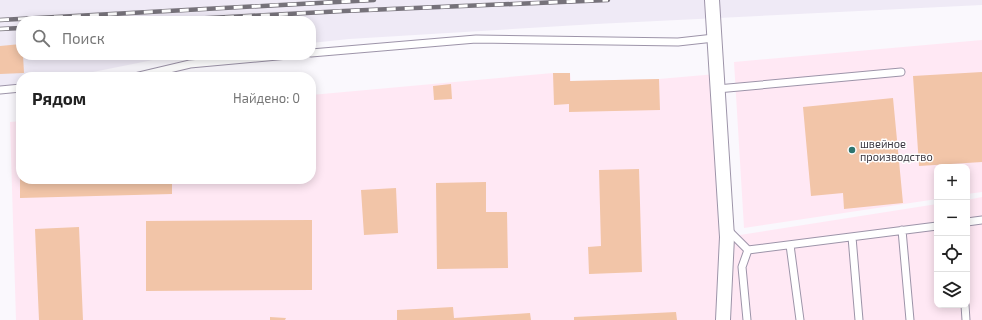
<!DOCTYPE html>
<html lang="ru">
<head>
<meta charset="utf-8">
<style>
  :root { --surface:#fff; --page:#f6f6f6; --text:#222; --muted:#767676; --line:#e0e0e0 }
  body { margin:0; font-family:"Exo 2",sans-serif; background:var(--page); color:var(--text) }
  .controls { position:absolute; right:12px; bottom:12px; display:grid; overflow:hidden; border-radius:8px; box-shadow:0 2px 10px #0003 }
  .controls button { width:36px; height:36px; display:grid; place-items:center; padding:0; border:0; border-bottom:1px solid var(--line); background:var(--surface); color:var(--text); font:20px sans-serif }
  .list { margin:0; padding:0; list-style:none }
  h2 { display:flex; justify-content:space-between; align-items:center; height:52px; margin:0; padding:0 16px; font-size:17px }
  h2 small { font-size:13px; font-weight:400; color:var(--muted) }
  .icon { flex:none; width:22px; height:22px; fill:none; stroke:currentColor; stroke-width:2; stroke-linecap:round; stroke-linejoin:round }
  .map { position:relative; flex:none; width:982px; height:320px; overflow:hidden }
  .search { position:absolute; background:var(--surface); box-shadow:0 2px 10px #0003; left:16px; top:16px; width:300px; height:44px; display:flex; align-items:center; gap:10px; box-sizing:border-box; padding:0 14px; border-radius:16px; color:var(--muted); font-size:15px }
  .panel { position:absolute; background:var(--surface); box-shadow:0 2px 10px #0003; left:16px; top:72px; width:300px; height:112px; border-radius:16px }
  .map>svg:first-child { display:block }
</style>
</head>
<body>
<div class="map">
<svg width="982" height="320" viewBox="0 0 982 320">
  <rect width="100%" height="100%" fill="#faf8fd"/>
  <path fill="#ffe8f4" d="M982 40V192L967 194V167H937V199L744 228 734 62Z
    M553 73H570L571 81 659 79 716 74 727 237 937 204V305H967V200L982 197V320H16L10 122 21 121V179H311V95Z"/>
  <path fill="#efeaf6" d="M0 0H982V5L596 24 349 39 311 43V21H21V55H178L68 77H21V86L0 87Z"/>
  <path fill="#f2c5a8" d="M21 44V55H23L24 73 0 74V46Z
    M982 72V162L919 166 913 76Z
    M553 73H570V81L659 79 660 110 569 112V104L554 105Z
    M451 84 452 99 434 100 433 86Z
    M893 98 903 203 844 209 843 193 811 196 803 107Z
    M19 137H21V171H20Z
    M639 169 642 272 589 274 588 247 601 246 599 170Z
    M20 179H172V194L20 198Z
    M486 182V212H507L508 268 437 269 436 183Z
    M396 188 398 233 364 235 361 190Z
    M312 220V290L146 291V221Z
    M79 227 83 320H39L35 229Z
    M453 307 454 318 530 313 531 320H397V310Z
    M676 312 677 320H574V317Z
    M270 317 286 318 285 320H270Z"/>
  <g fill="none" stroke-linecap="round" stroke-linejoin="round">
    <defs>
      <path id="service" d="M311 53 476 39 678 42 714 38
        M135 77 190 64 288 55
        M717 89 901 72
        M0 90 21 88
        M967 222 982 220
        M727 229 748 250 937 226
        M902 230 910 320
        M852 237 859 320
        M790 245 800 320
        M965 305 966 320
        M747 320 742 267 748 250"/>
      <path id="minor" d="M712 0 727 237 723 320"/>
    </defs>
    <use href="#service" stroke="#9d94a9" stroke-width="9"/>
    <use href="#minor" stroke="#9d94a9" stroke-width="16"/>
    <use href="#service" stroke="#fff" stroke-width="7"/>
    <use href="#minor" stroke="#fff" stroke-width="14"/>
    <defs>
      <path id="rail" d="M0 20 374 0
        M153 21 344 11 608 0
        M0 29 21 28"/>
    </defs>
    <use href="#rail" stroke="#76727a" stroke-width="4.5"/>
    <use href="#rail" stroke="#fff" stroke-width="3" stroke-dasharray="9" stroke-linecap="butt"/>
  </g>
  <circle fill="#2d756f" stroke="#fff" stroke-width="1.5" cx="852" cy="150" r="4"/>
  <g text-anchor="middle" stroke-width="3" stroke-linejoin="round" paint-order="stroke">
    <g font-size="11" fill="#39353e" stroke="#fff" text-anchor="start">
      <text x="860" y="148">швейное<tspan x="860" dy="13">производство</tspan></text>
    </g>
  </g>
</svg>
<div class="controls">
<button>+</button>
<button>−</button>
<button><svg class="icon" aria-label="locate" viewBox="0 0 24 24"><circle cx="12" cy="12" r="6"/><path d="M12 2v4M12 18v4M2 12h4M18 12h4"/></svg></button>
<button><svg class="icon" aria-label="layers" viewBox="0 0 24 24"><path d="M12 4l9 5-9 5-9-5zM3 14l9 5 9-5"/></svg></button>
</div>
<div class="search"><svg class="icon" aria-label="search" viewBox="0 0 24 24"><circle cx="10" cy="10" r="6"/><path d="M15 15l6 6"/></svg>Поиск</div>
<section class="panel">
<h2>Рядом<small>Найдено: 0</small></h2>
<ul class="list">
</ul>
</section>
</div>
</body>
</html>
